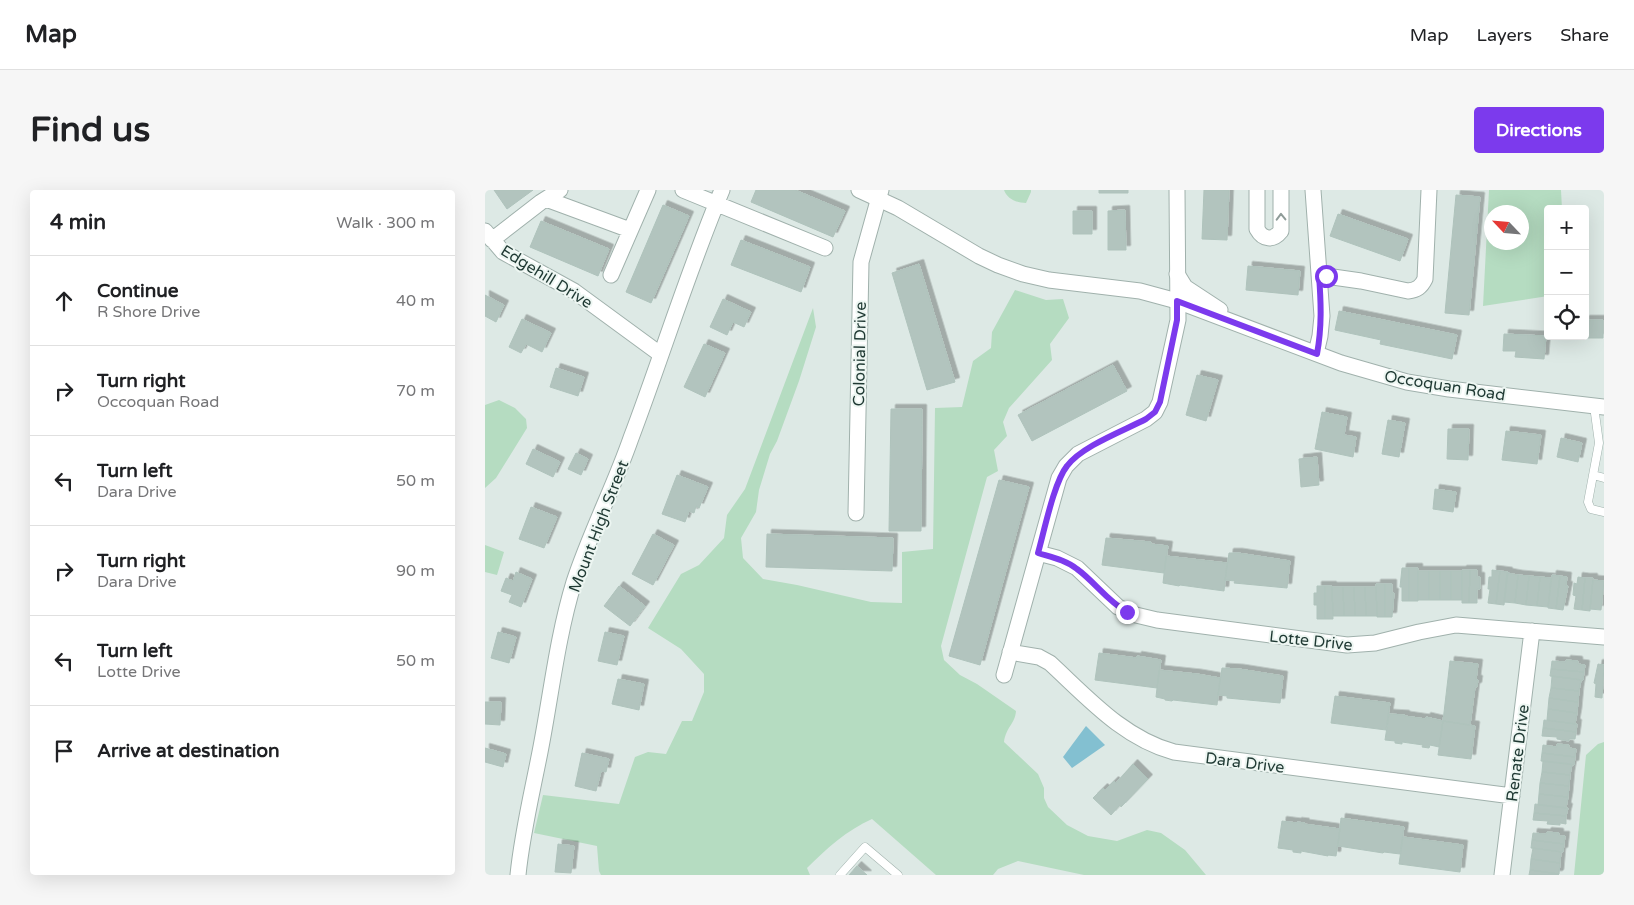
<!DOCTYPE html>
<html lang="en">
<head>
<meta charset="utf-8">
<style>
  :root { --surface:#fff; --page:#f6f6f6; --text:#202124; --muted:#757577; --line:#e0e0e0; --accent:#7c3aed }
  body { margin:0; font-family:"Varela Round",sans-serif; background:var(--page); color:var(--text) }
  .controls { position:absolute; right:15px; top:15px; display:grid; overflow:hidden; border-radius:5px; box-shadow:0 5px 20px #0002 }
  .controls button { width:45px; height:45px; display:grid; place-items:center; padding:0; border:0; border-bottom:1px solid var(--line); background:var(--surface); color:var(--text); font:25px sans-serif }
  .compass { position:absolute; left:999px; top:15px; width:45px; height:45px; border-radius:50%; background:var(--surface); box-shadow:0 5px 20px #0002; rotate:296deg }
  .stop { position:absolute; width:15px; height:15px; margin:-11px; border:4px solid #7c3aed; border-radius:50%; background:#fff }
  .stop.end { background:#7c3aed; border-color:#fff; box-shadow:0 1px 5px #0008 }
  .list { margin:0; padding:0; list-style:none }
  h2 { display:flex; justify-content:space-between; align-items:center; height:65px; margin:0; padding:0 20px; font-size:21px }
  h2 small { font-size:16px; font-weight:400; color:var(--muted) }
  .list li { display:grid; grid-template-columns:32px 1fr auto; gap:15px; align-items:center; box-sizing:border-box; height:90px; padding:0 20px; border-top:1px solid var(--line) }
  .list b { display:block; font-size:19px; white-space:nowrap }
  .list p { margin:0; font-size:16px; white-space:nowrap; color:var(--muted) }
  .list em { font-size:16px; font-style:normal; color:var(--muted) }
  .icon { flex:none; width:28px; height:28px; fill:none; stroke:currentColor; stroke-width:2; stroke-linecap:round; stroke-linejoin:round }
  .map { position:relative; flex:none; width:1119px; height:685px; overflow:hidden; border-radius:5px }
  header { display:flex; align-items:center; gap:30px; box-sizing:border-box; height:70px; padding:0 25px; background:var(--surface); border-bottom:1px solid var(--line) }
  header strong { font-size:24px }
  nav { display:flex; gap:28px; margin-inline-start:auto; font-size:18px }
  .intro { display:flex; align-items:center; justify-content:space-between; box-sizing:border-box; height:120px; padding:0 30px }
  h1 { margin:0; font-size:35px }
  .button { padding:12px 22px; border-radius:5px; background:var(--accent); color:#fff; font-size:18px; font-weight:700 }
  main { display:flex; gap:30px; padding:0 30px }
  aside { flex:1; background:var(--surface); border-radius:5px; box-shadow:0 5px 20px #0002 }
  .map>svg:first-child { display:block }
</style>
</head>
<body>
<header>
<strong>Map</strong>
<nav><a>Map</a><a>Layers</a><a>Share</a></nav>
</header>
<div class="intro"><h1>Find us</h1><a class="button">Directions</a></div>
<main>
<aside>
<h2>4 min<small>Walk · 300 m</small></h2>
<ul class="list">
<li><svg class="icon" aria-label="ahead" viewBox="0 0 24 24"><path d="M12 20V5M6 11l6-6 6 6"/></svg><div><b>Continue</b><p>R Shore Drive</p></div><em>40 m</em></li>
<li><svg class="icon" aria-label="right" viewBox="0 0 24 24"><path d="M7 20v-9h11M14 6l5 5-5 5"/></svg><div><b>Turn right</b><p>Occoquan Road</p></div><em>70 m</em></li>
<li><svg class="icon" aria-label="left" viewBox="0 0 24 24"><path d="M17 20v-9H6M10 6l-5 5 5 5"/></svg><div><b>Turn left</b><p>Dara Drive</p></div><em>50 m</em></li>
<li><svg class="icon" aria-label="right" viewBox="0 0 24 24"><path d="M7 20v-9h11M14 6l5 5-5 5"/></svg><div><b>Turn right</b><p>Dara Drive</p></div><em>90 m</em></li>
<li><svg class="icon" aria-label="left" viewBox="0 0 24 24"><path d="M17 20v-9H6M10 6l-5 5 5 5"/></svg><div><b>Turn left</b><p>Lotte Drive</p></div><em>50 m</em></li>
<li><svg class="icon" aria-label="arrive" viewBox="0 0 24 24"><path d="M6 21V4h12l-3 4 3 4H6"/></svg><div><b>Arrive at destination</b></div></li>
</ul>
</aside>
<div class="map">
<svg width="1119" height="685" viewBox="0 0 1119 685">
  <defs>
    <filter id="shadow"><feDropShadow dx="4.5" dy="-4.5" stdDeviation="0" flood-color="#0004"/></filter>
  </defs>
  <rect width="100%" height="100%" fill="#dde9e5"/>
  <path fill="#b5dcc1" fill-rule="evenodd" d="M519 0H546V2L541 13C532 13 522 9 519 0Z
    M1004 0H1076L1077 19H1063V106L998 116ZM1006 22H1036V52H1006Z
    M530 100 561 110 578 109 584 128 565 154 567 170 524 218 518 232 522 246 509 260 513 281 502 287 456 456 459 470 475 485 492 494 531 521C530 534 521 537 519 552L553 584 559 598V608L563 617 582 635 603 646 632 651 662 640 676 643 700 660 721 685H599L533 671 513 679 508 685H451L387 629C362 640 341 659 322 678L325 685H116L114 681 112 656 49 643 58 605 134 614 150 567 163 562 181 564 197 531H207L219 502V484L196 459 163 438 196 384 214 375 239 348 242 325 260 299 328 118 331 137 314 191 292 251 285 264 274 300 271 322 256 348 258 368 278 389 312 395 386 412 417 413V362L448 359 450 218 477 217 488 171 506 158 507 142Z
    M14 210 30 218 41 229 42 238 11 288 0 298V215Z
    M0 355 19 362 12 385 0 382Z
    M1119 552V685H1089L1101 565 1113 554Z"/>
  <path fill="#83c0d1" d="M601 536 620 555 587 578 578 567Z"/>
  <path fill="#b2c4be" stroke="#afc3bc" filter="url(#shadow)" d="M9 0H48L22 19Z
    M271 0H310L360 21 348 47 266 12Z
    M614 0H643V3H614Z
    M719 0H744L742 50 717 49Z
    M971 5 995 7 984 125 960 123Z
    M178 15 204 26 166 113 141 102Z
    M640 20 641 60H623V21Z
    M588 21H607V44H588Z
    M853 24 923 49 915 71 845 46Z
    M56 31 124 59 113 86 45 57Z
    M256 50 325 77 316 102 246 75Z
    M434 74 470 192 442 200 407 83Z
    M763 76 815 81 813 105 761 100Z
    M0 105 19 115 11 132 0 126Z
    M238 109 266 122 259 137 248 132 242 145 225 137Z
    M854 121 972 145 967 169 895 154 896 150 850 140Z
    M37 129 66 143 57 162 41 154 36 163 24 157Z
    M1100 130H1118V148H1097L1100 146Z
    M1019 144 1061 146 1059 169 1030 167 1031 161H1018Z
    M219 154 240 163 220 207 199 197Z
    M628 175 642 201 547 251 533 225Z
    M71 178 99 187 93 206 65 197Z
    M712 185 733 190 721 231 701 225Z
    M406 219H437L436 341H404Z
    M837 222 862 227 859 245 871 247 868 267 830 259Z
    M903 230 920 233 914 267 897 264Z
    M963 239H984L983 270 962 269Z
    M1021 241 1056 245 1052 274 1017 270Z
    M1076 248 1097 253 1093 272 1072 267Z
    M48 259 75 272 68 287 41 274Z
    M91 263 103 269 96 285 83 279Z
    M832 267 834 295 816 297 814 269Z
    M192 285 223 297 214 318 211 316 209 323 204 321 200 332 177 324Z
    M514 290 544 297 495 475 464 466Z
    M950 299 971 302 968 322 948 319Z
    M46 317 72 327 59 358 34 349Z
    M168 344 189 355 168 395 147 384Z
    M282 344 408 348 407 381 281 377Z
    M621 348 666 352V354L683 356 679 383 617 375Z
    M744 363H753L805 371 802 398 749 393 750 391 740 390Z
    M681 366 742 373 739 401 695 395 694 396 678 393Z
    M917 378H924V411H917V397H915Z
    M924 378H933V411H924Z
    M977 380H985L984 413H977Z
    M985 380H992V387H995V399H992V413H984Z
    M1007 380 1015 381 1011 414 1003 413 1005 399H1003L1004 387H1007Z
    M933 381H944V410H933Z
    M944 381H955V410H944Z
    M955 381H966V410H955Z
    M966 381H977V410H966Z
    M1015 381 1023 382 1019 415 1011 414Z
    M31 382 47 389 36 417 24 412 27 405 16 401 21 388 28 391Z
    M1022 383 1033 385 1030 413 1019 412Z
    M1033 385 1044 386 1041 415 1030 413Z
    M1067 385 1075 386 1071 419 1063 418Z
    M1044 386 1055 387 1052 416 1041 415Z
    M1075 386 1082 387 1081 396H1083L1078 420 1071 419Z
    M1055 387 1066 388 1063 417 1052 416Z
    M1093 387 1100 388 1097 420 1089 419 1091 406 1088 405 1089 393 1092 394Z
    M1100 388H1108L1105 421 1097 420Z
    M1108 390 1119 391 1116 420 1105 419Z
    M891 394H900V427H892Z
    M900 394H907V403H909L907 427H900Z
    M134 396 160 416 145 436 119 416Z
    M832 396H840V429H832V415H829V403H832Z
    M840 396H847L848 429H840Z
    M847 397H858L859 426H848Z
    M858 397H869L870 426H859Z
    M869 397H880L881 426H870Z
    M880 397H891L892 426H881Z
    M13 442 31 447 24 473 6 468Z
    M120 442 139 446 132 475 113 471Z
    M614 463 652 468V466L676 470 672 498 610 490Z
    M1081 470 1093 471V474L1100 475 1099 482 1066 479 1067 471 1081 472Z
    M965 471 993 474 991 490H993L992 497H990L985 535 958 531Z
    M1113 474 1119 475 1117 508 1110 507 1111 494 1109 493Z
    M737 478 754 479 798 486 795 513 742 508V506L733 505Z
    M1066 479 1099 482 1098 490 1065 486Z
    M674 480 712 484 735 488 732 515 688 510 687 511 680 510V509L671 507Z
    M1067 486 1096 490 1094 501 1066 498Z
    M133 489 159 494 154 520 127 514Z
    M1066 498 1094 501 1093 512 1064 508Z
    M850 506 905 513 901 540 846 533Z
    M1064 508 1093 512 1092 523 1063 519Z
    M0 512H16L15 535 0 534Z
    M1063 519 1092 523 1090 534 1062 530Z
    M904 524 920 525V526L941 529V527L958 531 954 557 945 555 944 558 937 557 938 555 917 552V554L910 553V551L900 550Z
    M1059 530 1092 534 1091 542 1058 538Z
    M958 531 990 536 986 569 953 565Z
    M1058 538 1091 542 1090 549H1084V551L1072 549V547L1057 546Z
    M1072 554 1084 555V558L1091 559 1090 567 1057 563 1058 555 1072 557Z
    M0 558 21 564 18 577 0 572Z
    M97 563 124 569 121 582 116 581 111 601 90 596Z
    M1057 563 1090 567 1089 575 1056 571Z
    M1058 571 1087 574 1085 585 1057 582Z
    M648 574 663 589 636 617 635 615 626 625 608 608 618 598 620 600 629 591 631 593Z
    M1057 582 1085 585 1084 596 1055 593Z
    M1055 593 1084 596 1083 607 1054 604Z
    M1054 604 1083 607 1081 618 1053 615Z
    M1050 614 1083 618 1081 626 1049 623Z
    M1049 623 1081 626V634L1075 633V635L1062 634 1063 631 1048 630Z
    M856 628 919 637 915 664 899 662 898 663 853 656Z
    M797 631 812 633V632L820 633 819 634 855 639 851 666 843 665V666L816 661V663L808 662V660L793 658Z
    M1062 642 1074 643V646H1080L1079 654 1047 650 1048 643 1061 644Z
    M918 647 978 655 975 682 914 674Z
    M1047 650 1079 654 1078 662 1046 658Z
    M73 654 89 656 86 683 70 682Z
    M1048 658 1076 662 1075 673 1046 669Z
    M1046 669 1075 673 1074 684 1045 680Z
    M372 676 382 685H364Z
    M1045 680 1074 684 1073 685H1044Z"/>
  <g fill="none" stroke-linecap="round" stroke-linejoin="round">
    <defs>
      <path id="service" d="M1109 216 1114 253 1103 312 1106 319 1119 322
        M1108 285 1119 288
        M355 685 380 657 413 685"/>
      <path id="minor" d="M198 0 340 58
        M772 0V39C778 50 788 51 796 41V0
        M828 0 837 126 835 146 831 163
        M61 9 145 40
        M0 41 18 62 89 101 175 164
        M7 50 56 12 75 0
        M126 85 163 0
        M834 85 876 91 923 101C932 100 936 97 940 89L944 0
        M371 323 376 72 396 0
        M553 363 572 368 592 378 633 417 651 425 672 430 862 455 890 453 934 442 971 435 1119 447
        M525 462 554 467 565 473C603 508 638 548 689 562L1027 606
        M519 485 574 288 581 276 593 264 661 229 670 222 675 212 693 130 692 0
        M33 685C37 644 47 603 55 562 66 506 72 448 89 392 105 343 129 297 146 248 177 166 203 81 237 0
        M1017 685 1047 441"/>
      <path id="tertiary" d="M374 0 413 18 494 66 513 75 538 84 564 90 655 101 692 111 856 173 922 192 964 199 1119 217
        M692 84 700 97 735 120"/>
    </defs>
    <use href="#service" stroke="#a0b1ac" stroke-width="9"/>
    <use href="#minor" stroke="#a0b1ac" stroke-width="17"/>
    <use href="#tertiary" stroke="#a0b1ac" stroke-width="17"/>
    <use href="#service" stroke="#fff" stroke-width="8"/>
    <use href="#minor" stroke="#fff" stroke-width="15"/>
    <use href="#tertiary" stroke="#fff" stroke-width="15"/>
  </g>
  <defs><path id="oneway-chevron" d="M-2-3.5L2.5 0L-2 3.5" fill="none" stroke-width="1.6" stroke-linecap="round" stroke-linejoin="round" transform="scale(1.25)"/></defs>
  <use stroke="#8f9c99" href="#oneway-chevron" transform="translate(796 27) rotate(-91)"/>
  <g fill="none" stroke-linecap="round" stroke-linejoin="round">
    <path stroke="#7c3aed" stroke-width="6" d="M642 422C622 411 610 392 592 379 581 370 566 367 553 363 559 342 569 292 582 276 597 256 638 241 661 229L670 222 675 212 692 130V111L832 164C837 137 836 112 834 85L841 86"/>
  </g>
  <g text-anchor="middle" stroke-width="4" stroke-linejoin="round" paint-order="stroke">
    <g font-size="16" fill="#1f3933" stroke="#edf6f2">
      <text transform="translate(62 86) rotate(32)" y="6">Edgehill Drive</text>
      <text transform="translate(374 164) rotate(-89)" y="6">Colonial Drive</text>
      <text transform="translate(960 195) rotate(9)" y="6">Occoquan Road</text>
      <text transform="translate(113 336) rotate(-69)" y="6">Mount High Street</text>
      <text transform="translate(826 450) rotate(6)" y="6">Lotte Drive</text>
      <text transform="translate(1032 563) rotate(-83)" y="6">Renate Drive</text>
      <text transform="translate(760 572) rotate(7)" y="6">Dara Drive</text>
    </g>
  </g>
</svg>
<div class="controls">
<button>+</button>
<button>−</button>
<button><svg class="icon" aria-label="locate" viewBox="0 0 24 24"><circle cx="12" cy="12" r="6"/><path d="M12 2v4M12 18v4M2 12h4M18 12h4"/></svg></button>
</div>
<svg class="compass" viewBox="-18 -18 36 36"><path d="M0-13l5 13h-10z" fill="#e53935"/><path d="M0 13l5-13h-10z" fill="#757577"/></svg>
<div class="stop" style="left:841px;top:86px"></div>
<div class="stop end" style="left:642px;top:422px"></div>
</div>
</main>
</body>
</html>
